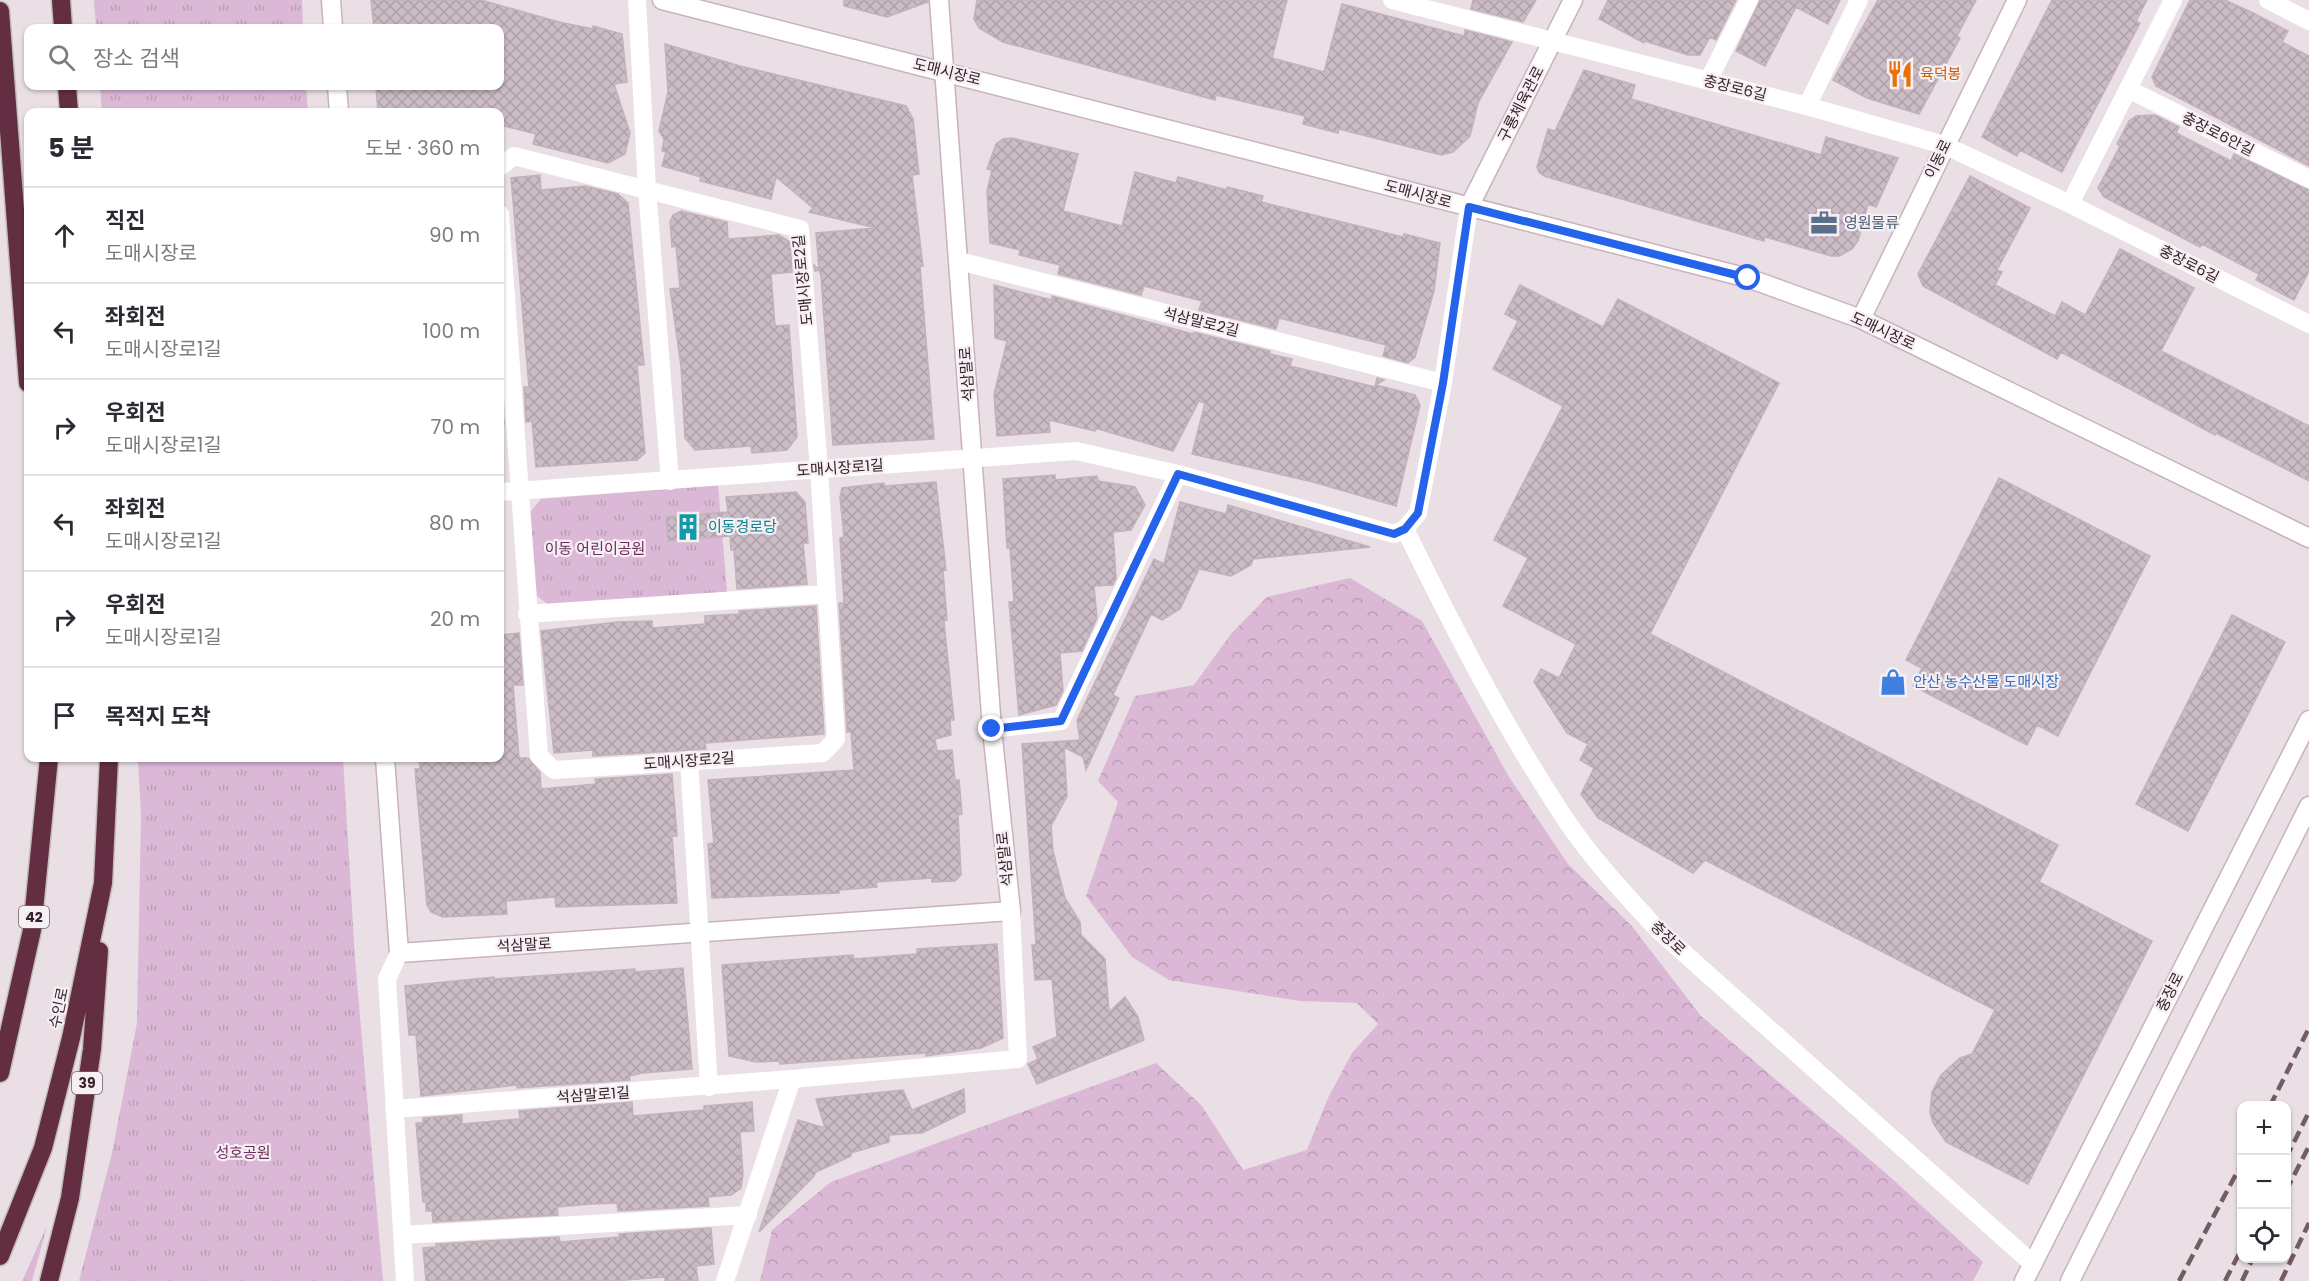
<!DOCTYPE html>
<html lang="ko">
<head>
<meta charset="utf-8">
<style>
  :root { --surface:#fff; --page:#f2f2f3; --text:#2b2b33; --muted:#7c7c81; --line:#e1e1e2 }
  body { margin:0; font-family:Poppins,"Noto Sans KR",sans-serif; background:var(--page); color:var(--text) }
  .controls { position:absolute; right:18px; bottom:18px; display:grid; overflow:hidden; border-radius:12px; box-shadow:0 2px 4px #0004 }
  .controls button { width:54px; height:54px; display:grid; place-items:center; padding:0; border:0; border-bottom:2px solid var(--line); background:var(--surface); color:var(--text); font:30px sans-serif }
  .stop { position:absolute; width:18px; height:18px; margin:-14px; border:4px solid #2563eb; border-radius:50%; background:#fff }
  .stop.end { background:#2563eb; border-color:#fff; box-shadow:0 2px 6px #0008 }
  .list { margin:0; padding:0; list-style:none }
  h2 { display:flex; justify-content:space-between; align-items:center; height:78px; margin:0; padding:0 24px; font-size:26px }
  h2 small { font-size:20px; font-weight:400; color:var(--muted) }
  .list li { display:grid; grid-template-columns:39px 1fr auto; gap:18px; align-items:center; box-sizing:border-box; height:96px; padding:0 24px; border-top:2px solid var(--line) }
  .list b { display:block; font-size:22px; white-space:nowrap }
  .list p { margin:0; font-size:20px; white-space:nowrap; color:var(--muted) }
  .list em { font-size:20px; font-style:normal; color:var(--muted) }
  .icon { flex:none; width:33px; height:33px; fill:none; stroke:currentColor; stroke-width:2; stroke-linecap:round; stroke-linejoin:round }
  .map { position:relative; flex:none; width:2309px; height:1281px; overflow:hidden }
  .search { position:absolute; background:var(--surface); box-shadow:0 2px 4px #0004; left:24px; top:24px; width:480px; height:66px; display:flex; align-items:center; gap:15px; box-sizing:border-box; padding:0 21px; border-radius:12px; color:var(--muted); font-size:22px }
  .panel { position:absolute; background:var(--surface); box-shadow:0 2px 4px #0004; left:24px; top:108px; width:480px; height:654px; border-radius:12px }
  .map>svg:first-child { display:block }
</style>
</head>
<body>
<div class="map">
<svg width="2309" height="1281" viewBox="0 0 2309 1281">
  <defs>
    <pattern id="grass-tufts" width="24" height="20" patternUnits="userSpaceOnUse" patternTransform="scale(1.5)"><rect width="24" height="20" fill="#dab8d6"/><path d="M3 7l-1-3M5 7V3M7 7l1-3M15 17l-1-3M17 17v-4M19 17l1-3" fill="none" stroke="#bc9eb8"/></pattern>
    <pattern id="forest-crowns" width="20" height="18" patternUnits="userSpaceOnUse" patternTransform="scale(1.5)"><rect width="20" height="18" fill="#dab8d6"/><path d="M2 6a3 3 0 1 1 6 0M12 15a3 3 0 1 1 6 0" fill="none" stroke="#bc9eb8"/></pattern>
    <pattern id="building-cross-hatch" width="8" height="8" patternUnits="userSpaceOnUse" patternTransform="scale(1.5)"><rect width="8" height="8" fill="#cabbc4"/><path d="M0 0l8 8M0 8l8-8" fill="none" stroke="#aea0a9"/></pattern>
  </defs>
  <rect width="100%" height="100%" fill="#e9dfe5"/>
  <path fill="url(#grass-tufts)" d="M94 0H302L303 28H96Z
    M100 86H306L308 112H102Z
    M718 485 727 592 550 606 537 596 530 512 541 499Z
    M138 758H343L355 959 383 1281H79L112 1153 137 1023 141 816Z
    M47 1226 32 1281H22Z"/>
  <path fill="url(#forest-crowns)" d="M1350 578 1422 621 1509 777 1568 864 1631 925 1701 1016 1888 1175 1983 1262 1973 1281H760L772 1230 831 1182 1156 1063 1202 1106 1243 1170 1307 1150 1328 1098 1352 1053 1378 1024 1357 1003 1300 1001 1169 980 1132 957 1086 896 1118 802 1098 781 1135 696 1194 685 1231 634 1267 597Z"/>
  <path fill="url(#building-cross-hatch)" stroke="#c3b1bb" stroke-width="1.5" d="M371 0H481L559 22 593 29V26L622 34 627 82 614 84 630 133 625 154 608 163 533 144 536 134 500 125V112H378L376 86H500V28H374Z
    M844 0H928V2L887 17 844 6Z
    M977 0H1287L1272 58 1324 72 1342 4 1464 36 1465 30 1512 42 1478 103 1470 136 1453 152 1441 155 1339 129 1338 133 1303 124 1305 116 1216 95 1215 100 1003 42 979 28 974 19Z
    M1473 0H1536L1523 22 1471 9Z
    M1608 0H1736L1716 40 1710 37 1700 55H1688L1645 41 1644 43 1599 19Z
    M1760 0H1840L1828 24 1796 7 1765 66 1736 51Z
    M1878 0H1976L1957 36 1960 38 1919 114 1867 98 1833 80Z
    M2052 0H2147L2136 21 2140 23 2062 172 2020 150 2017 156 1982 137Z
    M2190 0H2225L2253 13 2288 31 2282 42 2309 56V166L2156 86 2152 77Z
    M665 44 740 66 906 106 913 119 919 174 912 175 923 266H920L934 439 833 445 821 276 819 270 815 271 814 265 819 269 816 233 876 228 809 212 813 208 776 177 771 199 700 181 701 177 662 166 666 152 662 151 664 139 659 131 668 92Z
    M1584 70 1635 85 1631 99 1821 155 1826 137 1898 158 1876 207 1868 204 1858 241 1852 249 1839 256H1831L1765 237 1764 241 1544 176 1539 172 1537 167 1548 129 1555 131Z
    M2155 115 2179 127 2176 133 2231 161 2234 154 2309 190V271L2294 300 2256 280 2259 274 2202 244 2200 247 2104 197 2098 188 2120 146 2117 144 2129 121 2136 116Z
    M1012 138 1078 154 1063 211 1122 226 1135 172 1176 183 1178 177 1227 190V187L1263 196 1261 202 1403 237 1404 234 1440 243 1434 291 1415 357 1408 363 1383 356 1386 345 1279 318 1276 329 1199 310 1202 301 1144 286 1141 295 1058 274 1060 265 1019 255 1020 250 990 243 987 191 992 170 987 169 996 144 1003 139Z
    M540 175 541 190 585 186 618 194 628 203 644 365H637L645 453 637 460 536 467 532 421 526 422 524 387H529L511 178Z
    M1970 176 2030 208 1997 270 2002 272 1995 285 2055 316 2062 302 2085 315 2120 249 2194 288 2161 351 2309 426V481L2216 433 2215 435 2061 352 2057 359 1923 286 1918 274Z
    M681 211 727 222 728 239 779 235 790 242 792 272 771 274 775 326 789 325 797 437 787 450 752 453 751 446 695 450 685 438 681 366 670 289 680 288 676 246 672 247 670 222 673 215Z
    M994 285 1052 300V296L1193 334 1194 332 1270 351V354L1292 359 1290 366 1339 378 1375 387 1377 378 1384 380 1376 385 1415 395 1420 405 1396 506 1313 482 1192 454 1205 403 1199 401 1173 451 1095 428V431L1049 420 1050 432 997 436 994 394 1007 341 995 338Z
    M1520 285 1603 327 1618 299 1779 383 1650 634 2058 845 2039 882 2152 941 2028 1184 1946 1142 1933 1123 1930 1112 1932 1092 1941 1075 1960 1058 1972 1054 1995 1010 1705 860 1693 873 1598 818 1581 794 1594 768 1580 760 1588 744 1567 733 1534 682 1541 669 1559 678 1576 644 1503 606 1528 558 1494 540 1563 406 1493 369 1518 321 1505 314Z
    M500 389 504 424H500Z
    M1055 475V480L1097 476 1098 481 1135 487 1145 505 1131 530 1113 532 1116 578 1113 585 1094 586 1097 618 1082 651 1060 653 1063 691 1056 705 1019 715 1009 602H1014L1010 548H1007L1003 479Z
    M1999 478 2150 556 2058 736 2037 725 2027 745 1913 686 1922 668 1906 660Z
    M936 482 946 570 943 571 947 620 944 621 954 720H950L951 735 935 739 937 751 952 750 955 780H959L962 814 958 815 961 875 955 881 932 882V878L876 882 877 887 839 890V893L712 898 708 844 714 843 708 780 854 770 851 732H847L839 603H844L840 538 844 537 840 497 842 488 884 483V486Z
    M796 492 805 502 808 543H803L807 584 737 589 734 550H731L730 536 668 541 666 517 728 512 726 497Z
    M1180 502 1226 514 1228 505 1370 547 1253 559 1251 565 1231 576 1199 569 1180 609 1162 620 1151 614 1113 695 1119 698 1086 770 1083 757 1064 747 1067 796 1051 826 1053 851 1065 898 1080 922 1081 935 1105 959 1109 1012 1125 997 1138 1017 1144 1040 1037 1084 1028 1064 1038 1059 1033 1047 1057 1037 1052 979 1035 980 1032 945H1036L1022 744 1080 740 1077 720 1154 559 1164 564Z
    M816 606 824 734 705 743 706 749 593 756V750L554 753 541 631 618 622 652 621V628L705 624V616L739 614V611Z
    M2232 615 2285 642 2188 831 2136 804Z
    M519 633 523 685H513L519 758H528L540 772 541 789 596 784 595 779 672 774 677 836H672L677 903 556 907 555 897 506 901 507 914 443 917 431 912 427 905 415 769H420L419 758H500V635Z
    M997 944 1003 1038 981 1048 926 1056V1053L780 1064 779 1061 756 1062 729 1056 722 965 853 955 854 959 917 954V949Z
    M683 968 692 1069 642 1073 629 1076 630 1080 517 1088V1085L421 1096 416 1035H409L405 986 494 977V979L635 969V972Z
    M964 1089 965 1112 922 1133 889 1135V1142L851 1153V1156L816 1172 814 1176 759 1232 798 1120 825 1128 816 1099 903 1090 912 1110Z
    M632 1102 633 1116 704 1110V1106L752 1102 754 1131 740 1132 743 1174 741 1188 731 1195 708 1197 709 1206 618 1211 617 1203 592 1204 557 1207 558 1215 433 1222 432 1211H426V1202H423L416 1123H423V1118L462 1115V1124L520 1119 519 1111Z
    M711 1228 714 1264 696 1266 698 1281H665V1277L613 1281H426L423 1248 436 1247V1244L559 1237 560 1242 620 1237 619 1234Z"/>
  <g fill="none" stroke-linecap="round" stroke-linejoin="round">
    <defs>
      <path id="secondary" d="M331 0 333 28
        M662 0 1748 278 1861 319 2309 538
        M337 86 339 112
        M1469 207 1573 0
        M1861 319 2017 0
        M385 758 399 953 1011 911 992 729 939 0
        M2024 1281 2309 720
        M2070 1281 2309 806"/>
      <path id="highway" d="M61 0 63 28
        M0 11 28 383
        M67 86 69 112
        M0 1073 32 930 49 758
        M0 1256 43 1148 71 1038 103 883 109 758
        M49 1281 70 1198 92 1049 99 951"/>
    </defs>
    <use href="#secondary" stroke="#c9b2be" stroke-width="21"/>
    <use href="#highway" stroke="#c3bcbf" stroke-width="21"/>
    <path stroke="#fff" stroke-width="18" d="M637 0 647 188 670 481
      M1392 0 1807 106 1944 145 2070 204 2309 324
      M2268 0 2309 21
      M1708 81 1749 0
      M2128 89 2309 179
      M1807 106 1859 0
      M500 167 514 156 800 229 819 469 836 739 823 753 554 770 539 756 500 214
      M2070 204 2173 0
      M959 261 1443 383
      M500 492 1076 451 1178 474 1394 534 1405 529 1418 513 1443 383 1469 207
      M1405 529C1454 629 1504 727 1566 820 1592 859 1625 894 1657 929L2033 1264
      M527 614 827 594
      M992 729 1061 721 1178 474
      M689 760 709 1087
      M399 953 387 979 405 1281
      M394 1109 792 1079
      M402 1235 748 1215
      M725 1281 792 1079 1018 1059 1011 911"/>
    <use href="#secondary" stroke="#fff" stroke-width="18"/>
    <use href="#highway" stroke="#632e41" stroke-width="18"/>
    <path stroke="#745b65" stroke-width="4.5" stroke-dasharray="12 6" stroke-linecap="butt" d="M2270 1106 2309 1028
      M2286 1158 2309 1112
      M2286 1191 2309 1146
      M2179 1281 2242 1163
      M2225 1281 2242 1248
      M2242 1281 2253 1258
      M2281 1281 2309 1223"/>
  </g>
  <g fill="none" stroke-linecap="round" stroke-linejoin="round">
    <path stroke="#2563eb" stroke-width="8" d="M992 729 1061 721 1178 474 1394 534 1405 529 1418 513 1443 383 1469 207 1748 278"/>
  </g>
  <defs>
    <symbol id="restaurant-bare" viewBox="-9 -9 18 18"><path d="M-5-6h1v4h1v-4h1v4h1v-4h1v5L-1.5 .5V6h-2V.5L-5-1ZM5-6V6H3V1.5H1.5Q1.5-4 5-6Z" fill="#e8710a" stroke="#f6eff4" stroke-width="2.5" paint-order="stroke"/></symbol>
    <symbol id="office-bare" viewBox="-9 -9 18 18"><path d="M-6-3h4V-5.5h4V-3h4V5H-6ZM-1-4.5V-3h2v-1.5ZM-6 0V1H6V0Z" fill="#5c6f8a" stroke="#f6eff4" stroke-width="2.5" paint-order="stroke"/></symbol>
    <symbol id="building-bare" viewBox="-9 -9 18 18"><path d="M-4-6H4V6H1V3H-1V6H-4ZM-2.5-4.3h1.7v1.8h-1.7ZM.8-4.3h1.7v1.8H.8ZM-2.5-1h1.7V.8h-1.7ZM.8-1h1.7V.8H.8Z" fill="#0f9aa8" stroke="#f6eff4" stroke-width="2.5" paint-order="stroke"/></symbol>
    <symbol id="shop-bare" viewBox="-9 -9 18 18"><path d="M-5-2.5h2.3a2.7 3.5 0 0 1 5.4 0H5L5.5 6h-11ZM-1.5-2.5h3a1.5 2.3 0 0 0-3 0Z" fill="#3f7fe0" stroke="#f6eff4" stroke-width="2.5" paint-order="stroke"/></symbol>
  </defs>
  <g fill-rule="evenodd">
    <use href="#restaurant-bare" x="1881" y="55" width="38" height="38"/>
    <use href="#office-bare" x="1805" y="204" width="38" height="38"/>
    <use href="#building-bare" x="669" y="508" width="38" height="38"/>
    <use href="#shop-bare" x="1874" y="663" width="38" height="38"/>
  </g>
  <g text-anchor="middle" stroke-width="4.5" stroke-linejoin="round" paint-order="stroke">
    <g fill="#f6eff4" stroke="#715f67" stroke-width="1.5">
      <rect x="19" y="906" width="30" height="22" rx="4.5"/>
      <rect x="72" y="1072" width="30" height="22" rx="4.5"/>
    </g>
    <g font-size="14" font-weight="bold" fill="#38212a">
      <text x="34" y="922">42</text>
      <text x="87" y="1088">39</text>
    </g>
    <g font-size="15" fill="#38212a" stroke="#f6eff4">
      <text transform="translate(947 72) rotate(14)" y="5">도매시장로</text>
      <text transform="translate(1735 88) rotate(14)" y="5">충장로6길</text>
      <text transform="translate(1521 104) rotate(-63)" y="5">구룡체육관로</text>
      <text transform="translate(2218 134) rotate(27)" y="5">충장로6안길</text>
      <text transform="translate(1938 159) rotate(-64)" y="5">이동로</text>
      <text transform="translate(1418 194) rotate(15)" y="5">도매시장로</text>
      <text transform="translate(2189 264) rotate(27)" y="5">충장로6길</text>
      <text transform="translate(803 280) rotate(-96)" y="5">도매시장로2길</text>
      <text transform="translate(1201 322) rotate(14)" y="5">석삼말로2길</text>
      <text transform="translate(1883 331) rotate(25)" y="5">도매시장로</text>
      <text transform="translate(967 374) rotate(-94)" y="5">석삼말로</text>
      <text transform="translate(840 468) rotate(-4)" y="5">도매시장로1길</text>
      <text transform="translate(689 761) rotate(-4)" y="5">도매시장로2길</text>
      <text transform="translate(1005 859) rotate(-96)" y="5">석삼말로</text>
      <text transform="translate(1668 938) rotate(44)" y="5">충장로</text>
      <text transform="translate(524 945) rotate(-3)" y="5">석삼말로</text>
      <text transform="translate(2170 992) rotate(-63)" y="5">충장로</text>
      <text transform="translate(59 1008) rotate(-78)" y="5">수인로</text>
      <text transform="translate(593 1095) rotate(-4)" y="5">석삼말로1길</text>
    </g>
    <g font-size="15" fill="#c56008" stroke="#f6eff4" text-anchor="start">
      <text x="1920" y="79">육덕봉</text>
    </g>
    <g font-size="15" fill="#4e5e75" stroke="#f6eff4" text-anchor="start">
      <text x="1844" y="228">영원물류</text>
    </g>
    <g font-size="15" fill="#0d838f" stroke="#f6eff4" text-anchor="start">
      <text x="708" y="532">이동경로당</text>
    </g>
    <g font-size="15" fill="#6d2d5e" stroke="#f6eff4">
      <text x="595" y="554">이동 어린이공원</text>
      <text x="243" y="1158">성호공원</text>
    </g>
    <g font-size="15" fill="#366cbe" stroke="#f6eff4" text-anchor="start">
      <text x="1913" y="687">안산 농수산물 도매시장</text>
    </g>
  </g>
</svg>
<div class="controls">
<button>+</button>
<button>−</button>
<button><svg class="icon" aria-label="locate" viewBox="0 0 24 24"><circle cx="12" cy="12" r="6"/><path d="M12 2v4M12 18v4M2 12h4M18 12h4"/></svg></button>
</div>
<div class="stop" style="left:1748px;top:278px"></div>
<div class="stop end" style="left:992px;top:729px"></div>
<div class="search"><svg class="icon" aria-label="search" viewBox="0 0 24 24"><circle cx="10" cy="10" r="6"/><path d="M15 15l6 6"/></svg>장소 검색</div>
<section class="panel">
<h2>5 분<small>도보 · 360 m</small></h2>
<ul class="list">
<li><svg class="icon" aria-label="ahead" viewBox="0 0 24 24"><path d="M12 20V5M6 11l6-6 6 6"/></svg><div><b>직진</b><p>도매시장로</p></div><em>90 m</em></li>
<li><svg class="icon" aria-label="left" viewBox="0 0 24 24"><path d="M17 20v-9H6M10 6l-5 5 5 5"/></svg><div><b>좌회전</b><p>도매시장로1길</p></div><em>100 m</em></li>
<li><svg class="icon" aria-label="right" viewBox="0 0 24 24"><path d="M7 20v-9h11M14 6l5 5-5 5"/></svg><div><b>우회전</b><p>도매시장로1길</p></div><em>70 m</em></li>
<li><svg class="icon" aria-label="left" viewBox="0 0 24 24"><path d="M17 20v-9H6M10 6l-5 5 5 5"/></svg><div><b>좌회전</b><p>도매시장로1길</p></div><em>80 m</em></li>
<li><svg class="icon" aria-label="right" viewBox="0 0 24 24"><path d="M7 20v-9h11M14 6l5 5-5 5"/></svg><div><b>우회전</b><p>도매시장로1길</p></div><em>20 m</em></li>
<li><svg class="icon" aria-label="arrive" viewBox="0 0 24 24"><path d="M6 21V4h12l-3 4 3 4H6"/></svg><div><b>목적지 도착</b></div></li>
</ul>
</section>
</div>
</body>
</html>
